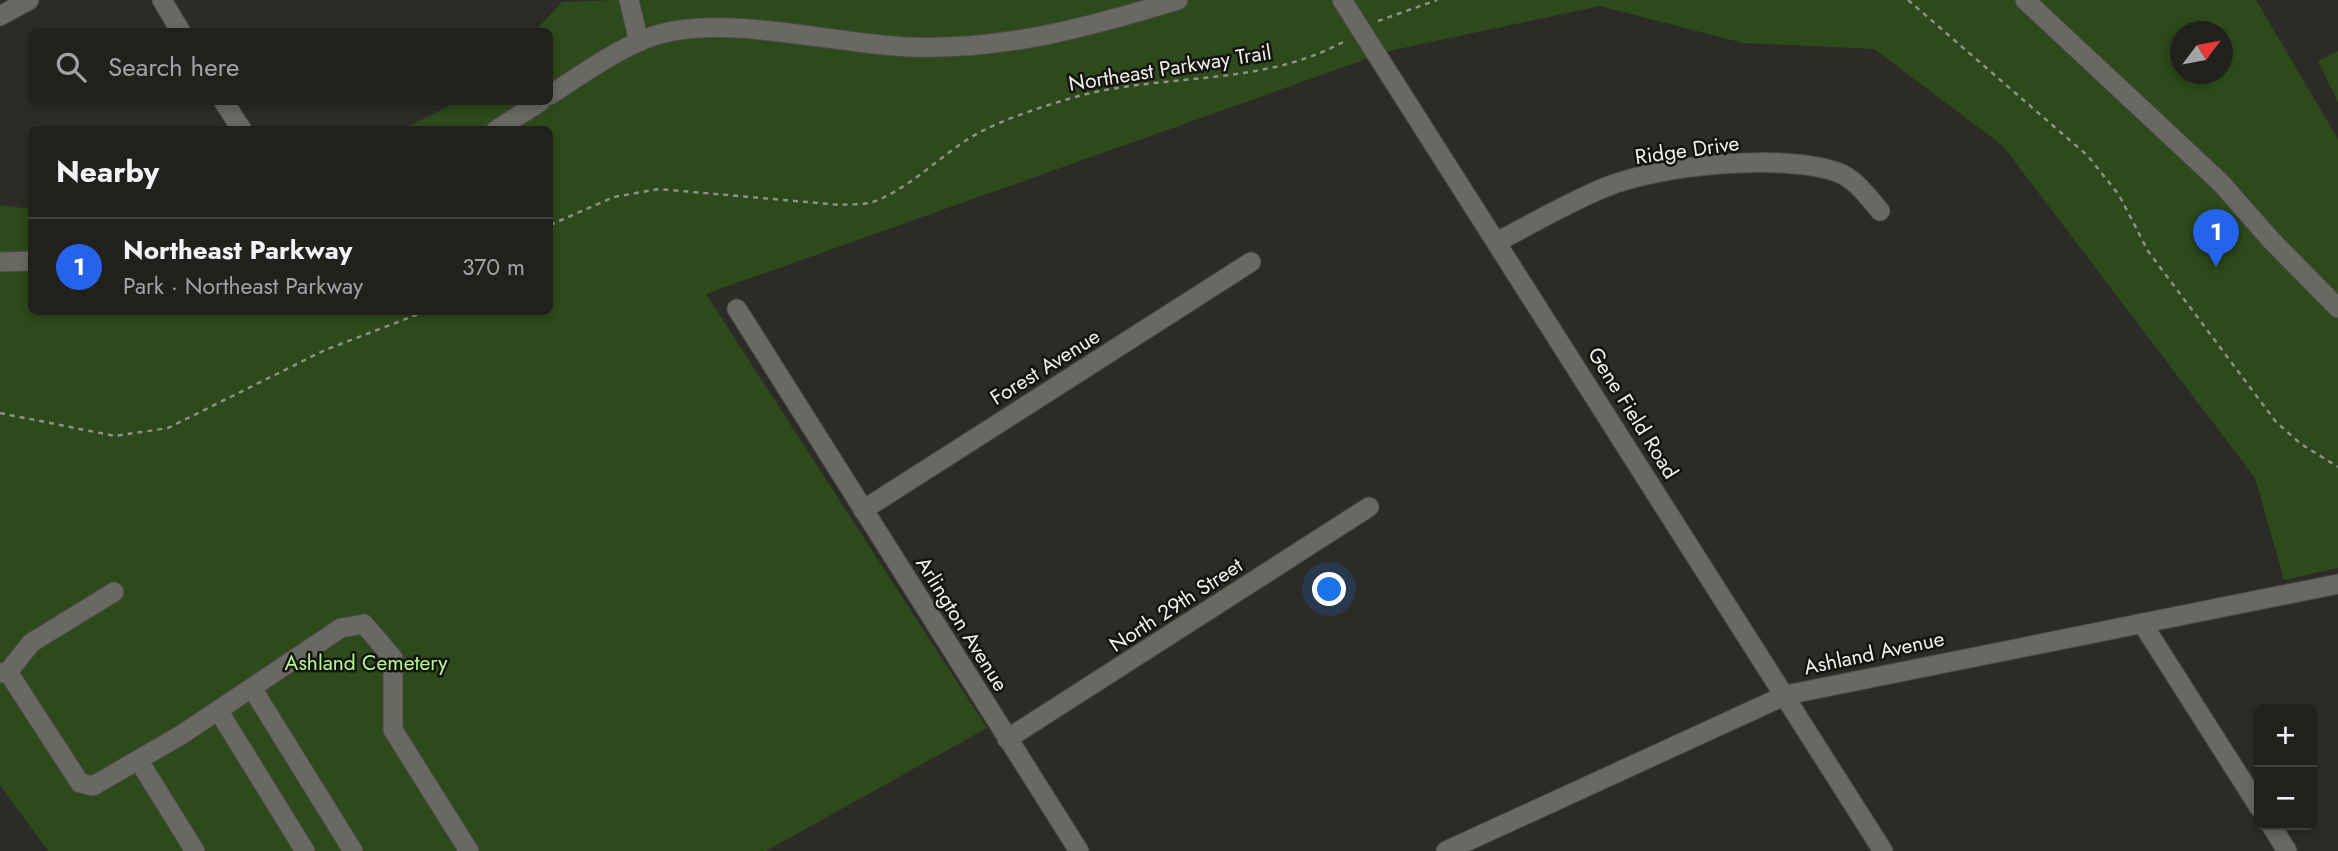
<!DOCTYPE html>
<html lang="en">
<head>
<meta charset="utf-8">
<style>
  :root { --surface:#21201d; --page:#292826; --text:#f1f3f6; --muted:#a2a3a4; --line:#3e3e3b; --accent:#2563eb }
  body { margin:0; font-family:Jost,sans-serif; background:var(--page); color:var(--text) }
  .controls { position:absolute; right:21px; bottom:21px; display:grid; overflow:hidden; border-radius:10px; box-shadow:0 4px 10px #0003 }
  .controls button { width:63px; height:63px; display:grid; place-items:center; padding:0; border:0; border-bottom:2px solid var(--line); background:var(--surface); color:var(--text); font:35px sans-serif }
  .compass { position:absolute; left:2170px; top:21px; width:63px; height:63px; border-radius:50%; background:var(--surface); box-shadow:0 4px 10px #0003; rotate:58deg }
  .you { position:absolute; left:1330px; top:590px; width:24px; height:24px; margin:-18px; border:5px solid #fff; border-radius:50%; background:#1a73e8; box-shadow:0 0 0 10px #1a73e833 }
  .badge { display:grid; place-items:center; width:46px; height:46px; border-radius:50%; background:var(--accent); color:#fff; font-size:23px; font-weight:700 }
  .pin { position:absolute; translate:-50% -58px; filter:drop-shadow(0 2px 4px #0008) }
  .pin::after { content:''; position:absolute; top:37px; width:24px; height:21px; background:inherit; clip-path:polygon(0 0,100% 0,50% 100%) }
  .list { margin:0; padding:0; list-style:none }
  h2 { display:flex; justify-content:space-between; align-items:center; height:91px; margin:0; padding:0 28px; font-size:30px }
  h2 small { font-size:23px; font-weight:400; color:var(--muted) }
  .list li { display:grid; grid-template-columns:46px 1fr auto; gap:21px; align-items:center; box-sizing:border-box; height:98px; padding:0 28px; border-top:2px solid var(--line) }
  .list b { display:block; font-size:26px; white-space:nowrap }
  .list p { margin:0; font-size:23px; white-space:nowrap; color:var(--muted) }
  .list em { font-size:23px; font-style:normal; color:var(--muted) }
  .icon { flex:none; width:38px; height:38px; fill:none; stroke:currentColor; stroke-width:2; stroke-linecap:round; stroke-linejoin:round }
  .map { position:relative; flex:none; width:2338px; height:851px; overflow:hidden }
  .search { position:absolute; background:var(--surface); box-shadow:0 4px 10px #0003; left:28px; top:28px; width:525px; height:77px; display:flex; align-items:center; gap:18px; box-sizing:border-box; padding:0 24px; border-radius:10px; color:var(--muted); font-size:26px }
  .panel { position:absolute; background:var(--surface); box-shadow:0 4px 10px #0003; left:28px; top:126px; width:525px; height:189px; border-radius:10px }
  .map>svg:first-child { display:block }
</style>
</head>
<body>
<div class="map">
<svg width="2338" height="851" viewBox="0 0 2338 851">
  <rect width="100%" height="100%" fill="#2c2b27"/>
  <path fill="#2d4a1b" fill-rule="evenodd" d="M614 0H2256L2338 139V568L2284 580 2255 478 2003 146 1874 49 1743 43 1600 6 1389 51 706 294 987 728 766 851H48L0 785V205L31 209 32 312H550V130L403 129 457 102H550V32L535 31 562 2ZM2180 32H2222V74H2180Z
    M2338 51V102L2318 61Z"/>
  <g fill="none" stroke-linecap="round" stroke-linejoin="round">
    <defs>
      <path id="minor" d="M162 0 181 32
        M629 0 639 42
        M1342 0 1883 851
        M2025 0 2221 183 2271 240 2338 308
        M0 16 29 0
        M550 95C581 75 625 43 660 34 729 15 836 44 908 47 1002 51 1090 27 1178 0
        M224 102 242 130
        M496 130 540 102
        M1497 242C1533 223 1569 202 1606 187 1659 165 1783 153 1837 172 1856 179 1868 197 1880 211
        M0 262 32 261
        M737 309 1079 851
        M863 510 1251 262
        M2142 623 2259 807
        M8 672 80 783 93 786 181 735 341 628 364 624 393 658V730L469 851
        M0 673 8 672 31 643 114 592
        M252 688 353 851
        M218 710 305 851
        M1007 739 1369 507
        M139 761 195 851
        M2271 825 2287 851
        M1446 851 1786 695 2338 584"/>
    </defs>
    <use href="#minor" stroke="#494845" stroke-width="21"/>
    <path stroke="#908f8b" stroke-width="2.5" stroke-dasharray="5 5" stroke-linecap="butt" d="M1908 0 2088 156 2119 195 2148 251 2276 422 2301 444 2338 467
      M1378 21 1437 0
      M550 225 614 197 659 189 841 205C851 204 864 205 873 202 913 187 943 152 980 132 1005 119 1038 108 1065 100 1157 71 1258 89 1345 41
      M0 413 115 436 168 428 325 350 424 312"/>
    <use href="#minor" stroke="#696863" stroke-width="19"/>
  </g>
  <g text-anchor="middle" stroke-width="5" stroke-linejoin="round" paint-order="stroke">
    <g font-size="21" fill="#f1f0ed" stroke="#141311">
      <text transform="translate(1170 68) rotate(-9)" y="7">Northeast Parkway Trail</text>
      <text transform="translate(1687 150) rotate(-8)" y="7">Ridge Drive</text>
      <text transform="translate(1045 367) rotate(-32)" y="7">Forest Avenue</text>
      <text transform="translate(1633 413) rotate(58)" y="7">Gene Field Road</text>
      <text transform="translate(1176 605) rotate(-33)" y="7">North 29th Street</text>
      <text transform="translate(962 624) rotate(58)" y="7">Arlington Avenue</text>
      <text transform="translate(1874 653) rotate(-12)" y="7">Ashland Avenue</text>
    </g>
    <g font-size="21" fill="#b5f792" stroke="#141311">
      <text x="366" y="670">Ashland Cemetery</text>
    </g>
  </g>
</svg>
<div class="controls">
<button>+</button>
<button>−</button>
</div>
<svg class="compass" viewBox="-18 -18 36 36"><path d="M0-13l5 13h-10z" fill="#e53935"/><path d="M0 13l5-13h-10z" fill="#a2a3a4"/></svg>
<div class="you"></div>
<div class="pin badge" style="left:2216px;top:267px">1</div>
<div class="search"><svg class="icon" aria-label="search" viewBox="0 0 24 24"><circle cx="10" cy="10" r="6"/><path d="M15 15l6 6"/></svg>Search here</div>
<section class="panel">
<h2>Nearby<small></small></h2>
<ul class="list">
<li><span class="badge">1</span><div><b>Northeast Parkway</b><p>Park · Northeast Parkway</p></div><em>370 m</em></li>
</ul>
</section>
</div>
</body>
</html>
